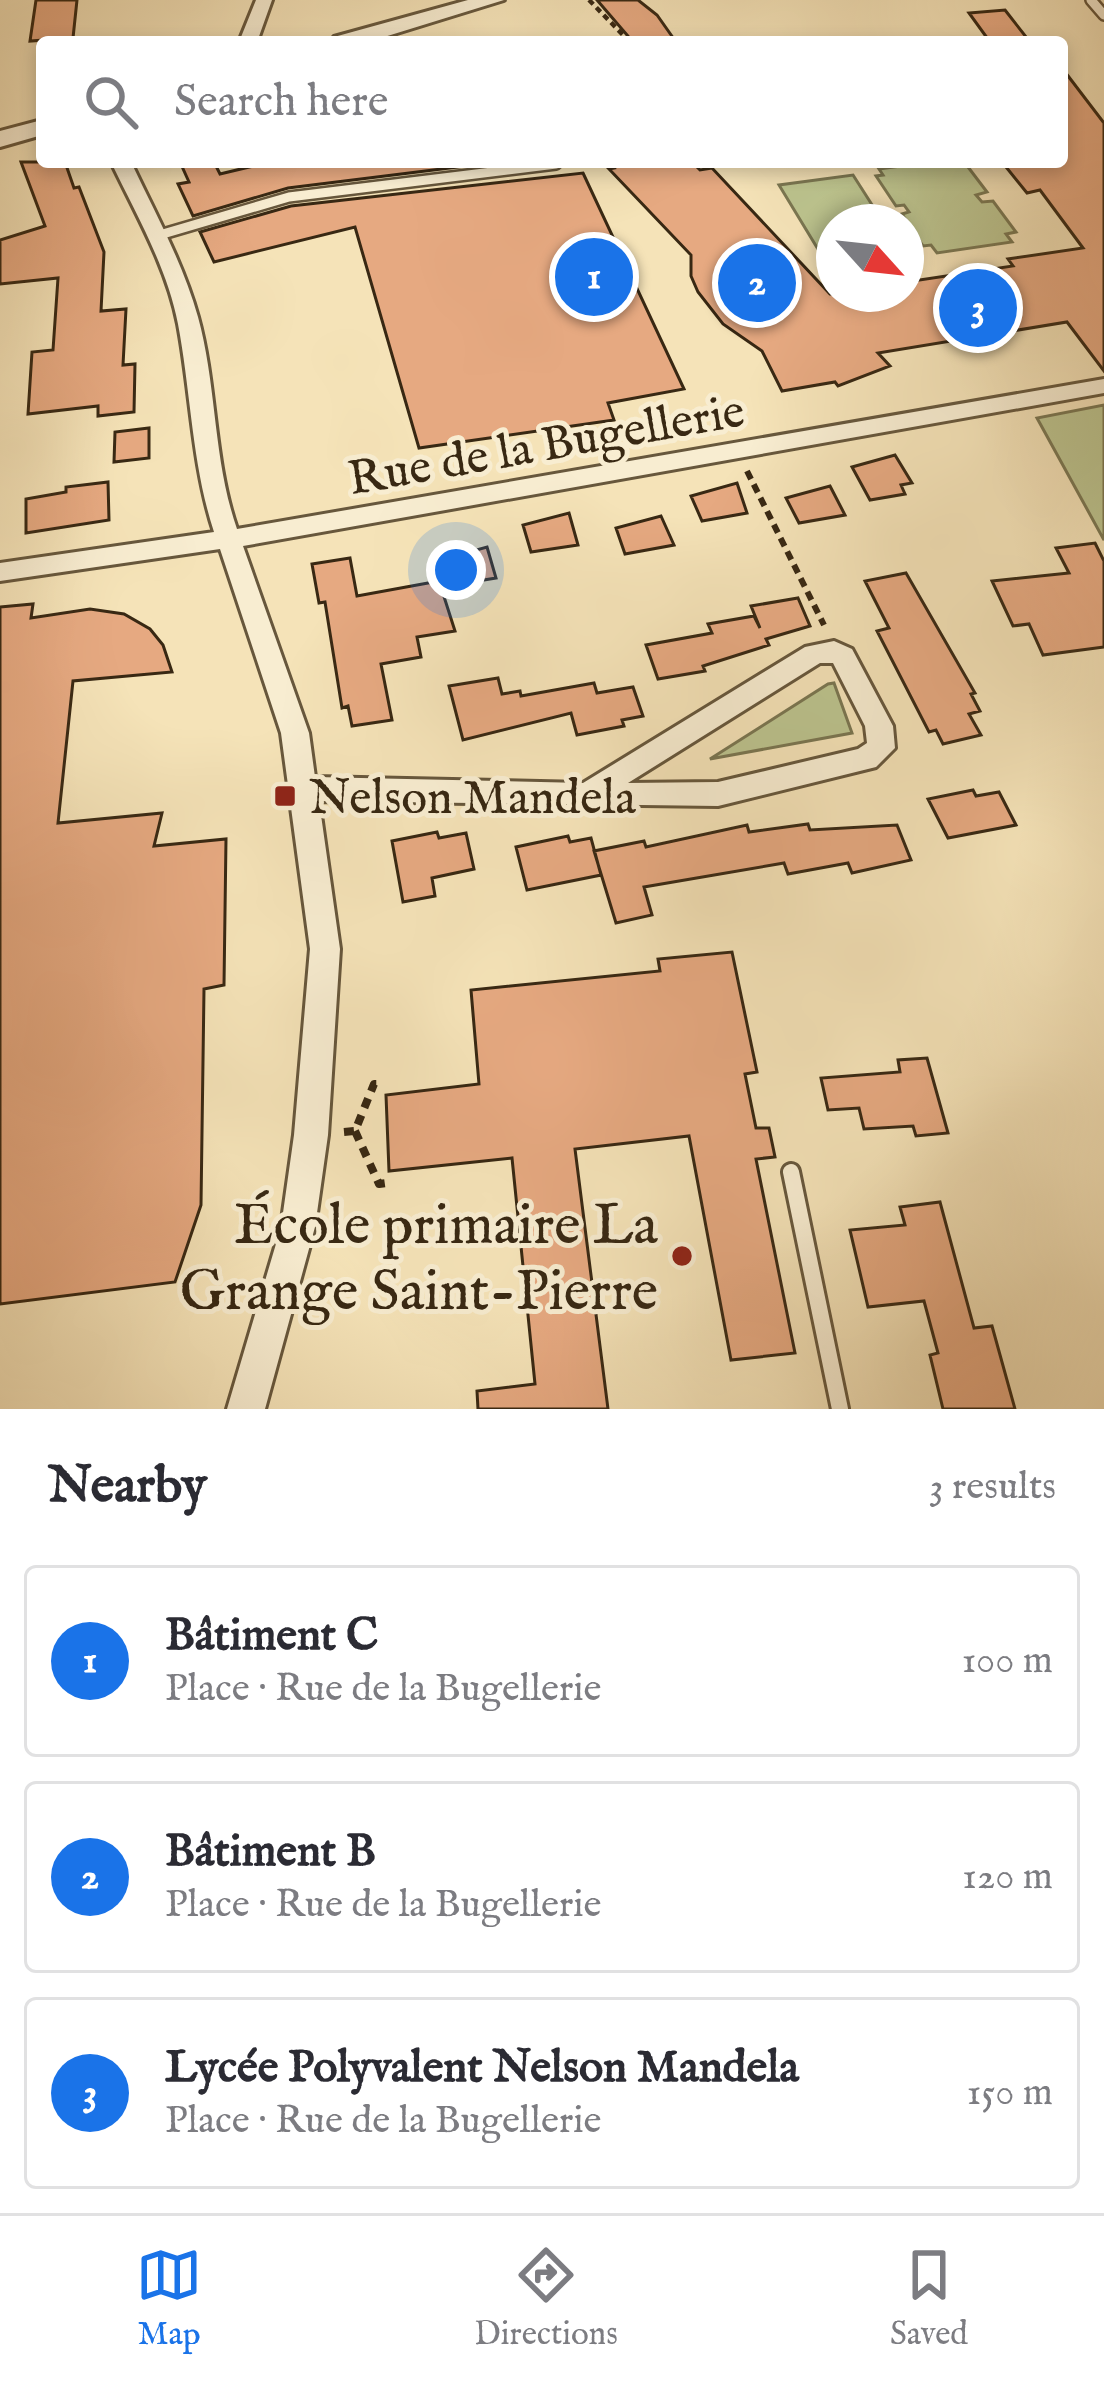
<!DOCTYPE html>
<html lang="en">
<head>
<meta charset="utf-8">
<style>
  :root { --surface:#fff; --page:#f2f2f3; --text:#2b2b33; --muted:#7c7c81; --line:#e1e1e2; --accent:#1a73e8 }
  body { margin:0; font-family:"IM FELL English",serif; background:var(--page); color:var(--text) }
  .compass { position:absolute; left:816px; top:204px; width:108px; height:108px; border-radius:50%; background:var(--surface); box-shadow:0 6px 18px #0003; rotate:117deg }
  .you { position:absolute; left:456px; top:570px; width:42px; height:42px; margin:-30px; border:9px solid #fff; border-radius:50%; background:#1a73e8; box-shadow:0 0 0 18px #1a73e833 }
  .badge { display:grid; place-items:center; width:78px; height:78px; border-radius:50%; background:var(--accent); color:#fff; font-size:39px; font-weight:700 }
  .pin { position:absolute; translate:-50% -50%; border:6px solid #fff; box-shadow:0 3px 12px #0006 }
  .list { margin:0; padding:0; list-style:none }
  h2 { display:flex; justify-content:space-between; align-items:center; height:156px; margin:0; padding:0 48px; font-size:51px }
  h2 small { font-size:39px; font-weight:400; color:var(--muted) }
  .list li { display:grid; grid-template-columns:78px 1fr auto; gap:36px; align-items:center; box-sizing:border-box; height:192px; margin:0 24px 24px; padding:0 24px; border:3px solid var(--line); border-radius:12px }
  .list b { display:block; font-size:45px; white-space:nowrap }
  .list p { margin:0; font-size:39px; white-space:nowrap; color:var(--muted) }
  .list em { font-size:39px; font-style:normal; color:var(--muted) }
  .icon { flex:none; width:66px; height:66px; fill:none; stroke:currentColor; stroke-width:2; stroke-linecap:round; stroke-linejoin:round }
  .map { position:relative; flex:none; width:1104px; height:1409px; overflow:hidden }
  .search { position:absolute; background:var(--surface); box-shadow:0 6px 18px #0003; left:36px; right:36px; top:36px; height:132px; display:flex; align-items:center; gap:30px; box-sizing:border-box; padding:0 42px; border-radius:12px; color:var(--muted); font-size:45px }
  .sheet { height:804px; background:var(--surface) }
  nav { display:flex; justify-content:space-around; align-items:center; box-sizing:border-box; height:168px; border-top:3px solid var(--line); background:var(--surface); font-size:33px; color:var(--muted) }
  nav a { display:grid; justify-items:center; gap:6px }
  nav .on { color:var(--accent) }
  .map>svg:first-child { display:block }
</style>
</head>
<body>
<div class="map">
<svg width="1104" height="1409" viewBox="0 0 1104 1409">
  <rect width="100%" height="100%" fill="#f5e3b8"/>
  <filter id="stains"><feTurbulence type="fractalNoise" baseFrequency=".00167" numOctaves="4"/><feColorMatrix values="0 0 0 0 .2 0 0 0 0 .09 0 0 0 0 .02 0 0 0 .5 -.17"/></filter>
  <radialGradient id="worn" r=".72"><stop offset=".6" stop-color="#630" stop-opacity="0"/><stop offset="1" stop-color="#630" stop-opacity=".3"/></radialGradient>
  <path fill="#bcc48f" stroke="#7a7651" stroke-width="3" d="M930 162 965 163 987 192 976 195 982 202 993 201 1016 232 1006 234 1012 242 937 253 931 245 923 246 902 214 909 212 904 205 896 206 876 176 883 175 879 169Z
    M853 175 883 222H834V263L827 264 779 185Z
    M1104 405V540L1037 418Z
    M834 683 852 733 710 759 828 684Z"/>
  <path fill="#e6a981" stroke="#382813" stroke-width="3" d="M36 0H77L73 38 30 41Z
    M597 0H638L657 15 676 42H633Z
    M1005 10 1030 42H990L969 13Z
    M1062 68 1104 123V371L1067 322 878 353 890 366 838 386 835 382 782 391 762 351 723 324 698 292 691 276V255L609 169 614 168 609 162H692L700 170 712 168 830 294H906V282L1013 266 1008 259 1083 248 1040 190 1027 193 1002 162H1062Z
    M21 162H65L74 188 79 187 104 252 101 311 126 309 123 365 135 364 134 412 98 416V406L28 414 32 352 53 350 58 278 0 284V240L45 226Z
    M180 162H214L220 174 270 162H498L288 188 193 216 178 184 189 182Z
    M583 173 684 389 608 403 614 420 419 448 355 227 214 262 200 232 291 206Z
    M149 428V458L114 462 115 432Z
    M895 455 912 483 901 485 905 494 870 500 852 467Z
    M108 482 109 520 26 533V499L66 492V487Z
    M737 483 747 513 702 521 691 496Z
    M830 486 845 515 799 523 786 498Z
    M569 513 578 545 531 552 523 525Z
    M661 516 674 545 625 554 616 528Z
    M1095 543 1104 561V647L1043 655 1029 624 1013 626 992 581 1069 573 1056 548Z
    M487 547 496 578 447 586 440 560Z
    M350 558 357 596 439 581 455 631 417 637 421 657 381 664 392 720 352 726 348 706 342 708 325 602 319 603 312 564Z
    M906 573 975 693 971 694 980 711 969 714 981 735 943 744 936 730 929 732 877 631 889 628 865 581Z
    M798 598 810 626 766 639 769 645 703 666 705 671 658 679 646 645 712 633 708 624 754 616 760 628 751 606Z
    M33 604 31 618 90 609 124 614 150 629 163 645 172 672 73 681 58 823 162 813 154 846 226 839 224 985 204 989 201 1205 175 1282 0 1304V607Z
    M498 678 502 694 520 691 521 696 594 683 597 693 633 687 643 716 622 720 624 726 577 735 571 713 463 740 449 686Z
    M973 790 976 796 999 792 1016 825 948 838 928 799Z
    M808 824 810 830 897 825 911 860 852 873 848 863 788 874 784 863 644 887 652 915 616 923 594 851 644 841 646 847 747 825 749 832Z
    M437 832 439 838 466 833 474 869 432 878 435 896 403 902 392 841Z
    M568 836 570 842 591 838 601 875 527 890 516 847Z
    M732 952 757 1072 745 1074 756 1128H769L775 1157 756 1159 795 1353 731 1360 689 1136 575 1149 608 1409H478L477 1391 535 1384 512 1158 389 1171 386 1095 479 1084 471 990 660 971 658 959Z
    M927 1058 948 1133 916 1136 913 1126 864 1129 859 1108 828 1110 821 1078 900 1072 898 1060Z
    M940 1202 974 1328 992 1326 1015 1409H943L930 1355 938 1353 924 1301 868 1307 850 1230 905 1225 900 1207Z"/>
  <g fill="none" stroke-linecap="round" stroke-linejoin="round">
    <defs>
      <path id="service-far1" d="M1091 0 1104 15
        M156 236 289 197 556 164"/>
      <path id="service" d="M791 1172 840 1409"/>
      <path id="minor" d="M256 0H272L257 42H239Z
        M111 162H131C155 213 183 263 198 317 217 386 213 460 237 529L1104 379V393L243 546 309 733 315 777 583 783 805 647 834 641 852 649 893 726 895 748 876 767 718 806 319 801 340 949 328 1135 315 1227 265 1409H227L281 1227 294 1135 310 949 281 733 220 549 0 581V563L214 532C192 465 191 393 178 324 167 267 136 214 111 162ZM820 663H833L865 726 867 743 858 749 718 782 628 783Z"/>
      <path id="tertiary" d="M468 0H504L368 42H330L334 37Z
        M42 120V135L0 147V131Z"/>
    </defs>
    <use href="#service-far1" stroke="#67573c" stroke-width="14"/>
    <use href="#service" stroke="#67573c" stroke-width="22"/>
    <use href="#minor" stroke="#67573c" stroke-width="6"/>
    <use href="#tertiary" stroke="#67573c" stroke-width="6"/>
    <path stroke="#382813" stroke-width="4.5" stroke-dasharray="6 4.5" stroke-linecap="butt" d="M589 0 630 42"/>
    <path stroke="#382813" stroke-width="6" stroke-dasharray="9 6" stroke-linecap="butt" d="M747 471 824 625"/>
    <path stroke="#382813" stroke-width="8" stroke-dasharray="10 8" stroke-linecap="butt" d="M355 1131 379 1184 386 1183
      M344 1132 355 1131 374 1084H380"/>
    <use href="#service-far1" stroke="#f8edd1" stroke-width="9"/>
    <use href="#service" stroke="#f8edd1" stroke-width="16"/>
    <use href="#minor" fill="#f8edd1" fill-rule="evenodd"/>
    <use href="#tertiary" fill="#f8edd1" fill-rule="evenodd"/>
  </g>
  <g fill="#8f2418" stroke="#f8edd1" stroke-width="4.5">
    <rect x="273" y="784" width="24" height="24" rx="6"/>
    <circle cx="682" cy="1256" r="12"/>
  </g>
  <g text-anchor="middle" stroke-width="10" stroke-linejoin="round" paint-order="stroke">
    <g font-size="48" fill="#382813" stroke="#f8edd1">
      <text transform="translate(546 443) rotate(-10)" y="17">Rue de la Bugellerie</text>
    </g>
    <g font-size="48" fill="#382813" stroke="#f8edd1" text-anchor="start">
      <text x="309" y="813">Nelson Mandela</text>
    </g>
    <g font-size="57" fill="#382813" stroke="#f8edd1" text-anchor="end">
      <text x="658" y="1243">École primaire La<tspan x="658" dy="66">Grange Saint-Pierre</tspan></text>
    </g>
  </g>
  <rect width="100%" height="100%" filter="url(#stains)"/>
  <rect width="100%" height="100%" fill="url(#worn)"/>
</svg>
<svg class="compass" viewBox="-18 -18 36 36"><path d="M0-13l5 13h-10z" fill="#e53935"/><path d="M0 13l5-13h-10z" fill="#7c7c81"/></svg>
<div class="you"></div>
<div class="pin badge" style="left:594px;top:277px">1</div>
<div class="pin badge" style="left:757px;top:283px">2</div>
<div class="pin badge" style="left:978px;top:308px">3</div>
<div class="search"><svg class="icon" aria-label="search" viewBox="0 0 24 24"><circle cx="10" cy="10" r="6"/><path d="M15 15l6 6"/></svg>Search here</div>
</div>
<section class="sheet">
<h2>Nearby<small>3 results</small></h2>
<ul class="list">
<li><span class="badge">1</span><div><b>Bâtiment C</b><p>Place · Rue de la Bugellerie</p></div><em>100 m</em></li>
<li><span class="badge">2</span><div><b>Bâtiment B</b><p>Place · Rue de la Bugellerie</p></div><em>120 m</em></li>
<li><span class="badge">3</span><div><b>Lycée Polyvalent Nelson Mandela</b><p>Place · Rue de la Bugellerie</p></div><em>150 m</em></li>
</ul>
</section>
<nav>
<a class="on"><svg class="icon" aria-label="map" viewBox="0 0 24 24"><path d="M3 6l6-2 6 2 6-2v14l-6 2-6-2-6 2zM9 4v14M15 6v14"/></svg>Map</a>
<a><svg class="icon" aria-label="directions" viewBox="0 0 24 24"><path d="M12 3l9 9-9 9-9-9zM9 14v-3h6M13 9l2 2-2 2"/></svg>Directions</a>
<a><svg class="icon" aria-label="saved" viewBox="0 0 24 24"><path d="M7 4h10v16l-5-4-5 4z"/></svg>Saved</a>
</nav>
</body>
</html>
